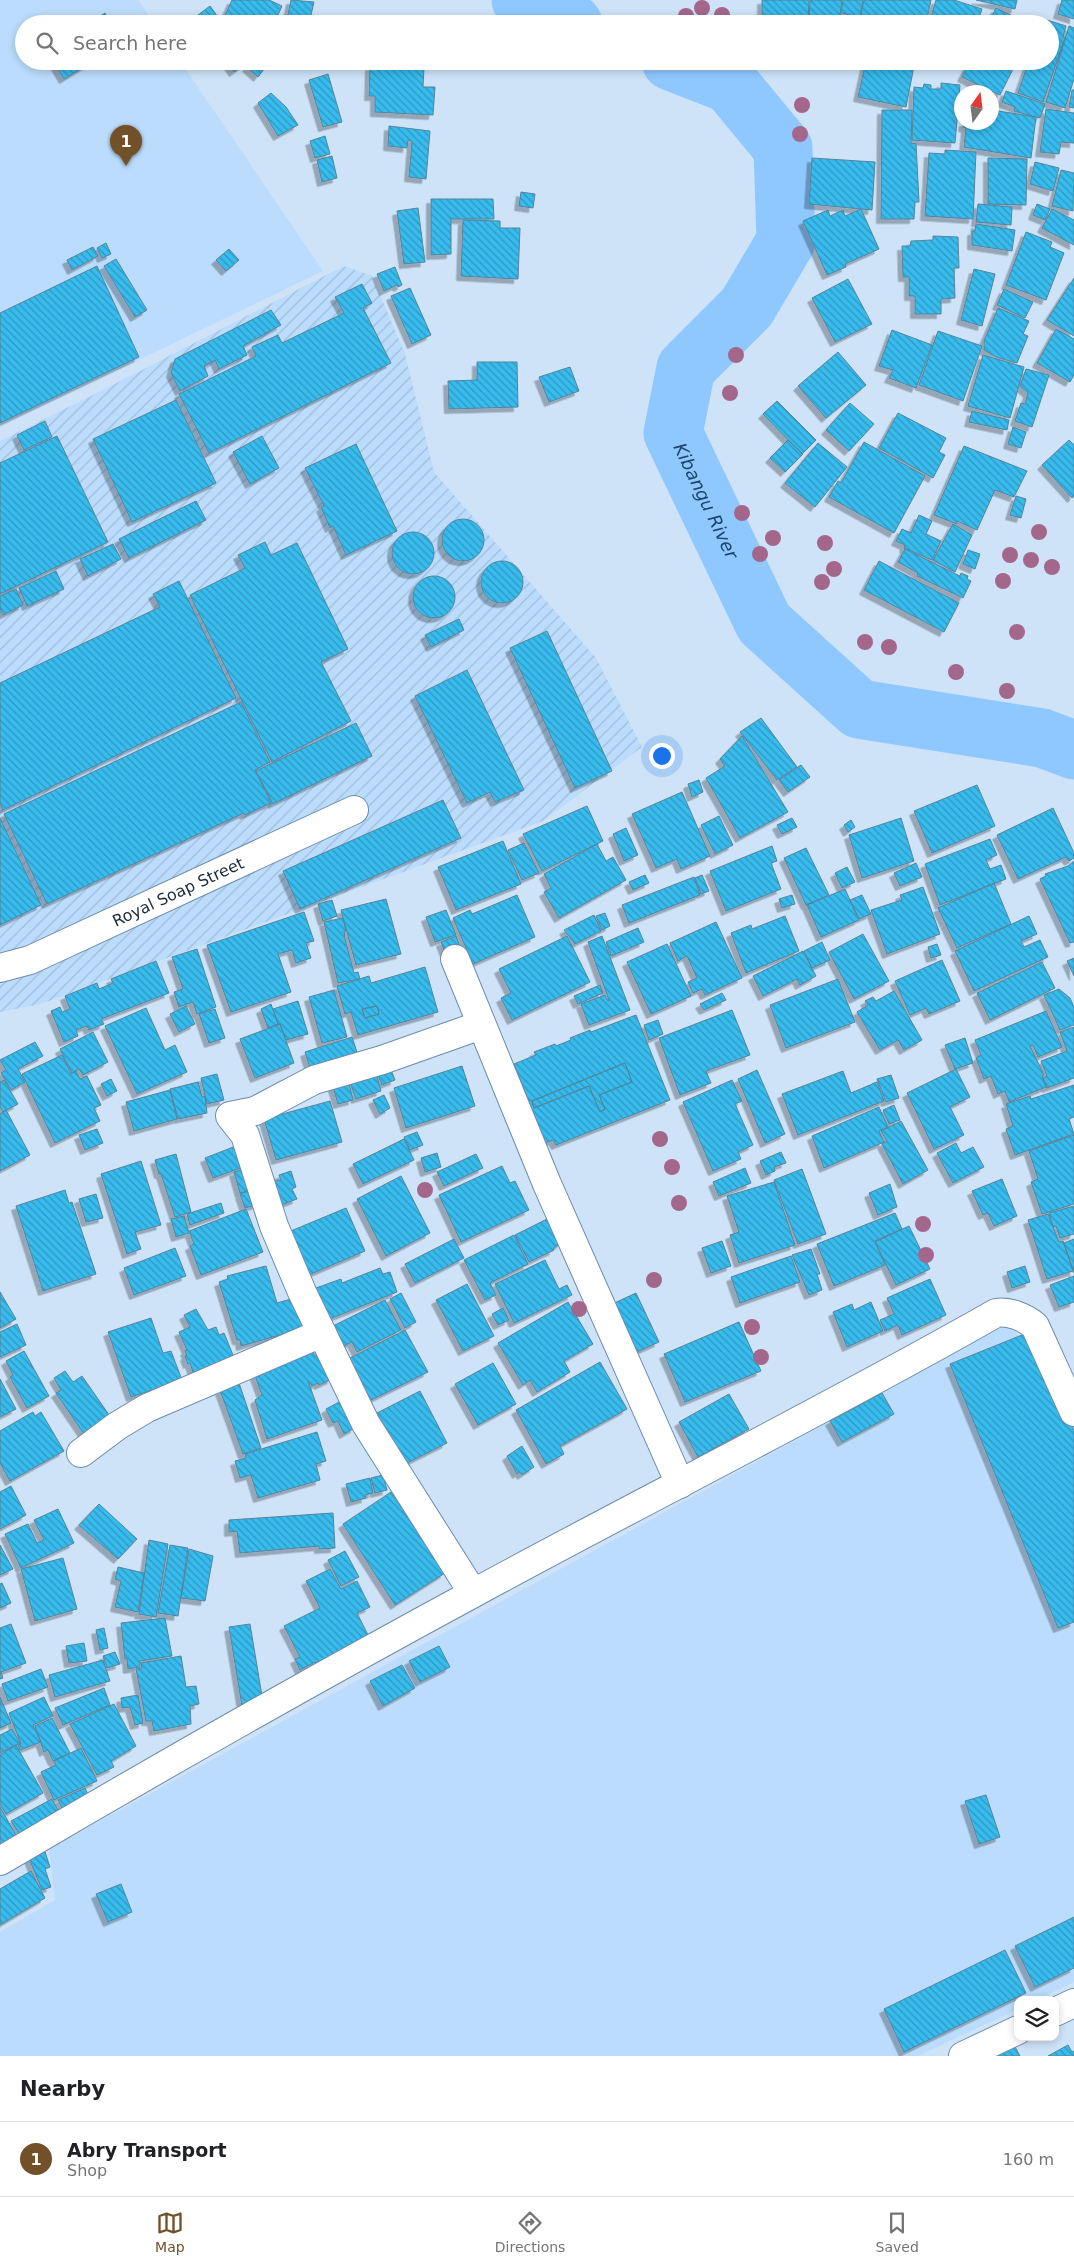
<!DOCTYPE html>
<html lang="en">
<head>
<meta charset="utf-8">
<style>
  :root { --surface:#fff; --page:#f2f2f2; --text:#202124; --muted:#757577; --line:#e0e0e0; --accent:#725028 }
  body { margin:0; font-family:"DejaVu Sans",sans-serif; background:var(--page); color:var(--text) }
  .controls { position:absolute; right:15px; bottom:15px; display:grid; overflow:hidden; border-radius:10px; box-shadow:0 2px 8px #0003 }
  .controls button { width:45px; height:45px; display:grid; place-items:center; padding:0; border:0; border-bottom:1px solid var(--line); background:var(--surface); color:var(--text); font:25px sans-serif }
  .compass { position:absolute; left:954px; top:85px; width:45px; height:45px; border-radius:50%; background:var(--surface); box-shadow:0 2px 8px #0003; rotate:14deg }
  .you { position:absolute; left:661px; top:755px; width:18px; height:18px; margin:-12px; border:4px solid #fff; border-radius:50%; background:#1a73e8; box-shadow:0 0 0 8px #1a73e833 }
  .badge { display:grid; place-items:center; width:32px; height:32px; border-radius:50%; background:var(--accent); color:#fff; font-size:16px; font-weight:700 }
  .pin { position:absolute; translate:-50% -41px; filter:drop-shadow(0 1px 2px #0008) }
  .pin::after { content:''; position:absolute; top:26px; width:18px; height:15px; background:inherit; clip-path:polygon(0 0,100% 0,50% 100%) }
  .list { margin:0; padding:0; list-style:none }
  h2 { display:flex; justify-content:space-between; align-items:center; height:65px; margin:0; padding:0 20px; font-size:21px }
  h2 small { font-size:16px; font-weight:400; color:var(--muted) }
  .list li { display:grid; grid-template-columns:32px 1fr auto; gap:15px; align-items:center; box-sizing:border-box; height:75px; padding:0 20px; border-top:1px solid var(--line) }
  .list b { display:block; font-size:19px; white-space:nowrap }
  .list p { margin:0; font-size:16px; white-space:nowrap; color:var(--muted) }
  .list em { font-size:16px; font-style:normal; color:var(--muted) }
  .icon { flex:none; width:28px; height:28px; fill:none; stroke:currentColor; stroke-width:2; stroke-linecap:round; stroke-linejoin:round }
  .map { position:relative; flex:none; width:1074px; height:2056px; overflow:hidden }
  .search { position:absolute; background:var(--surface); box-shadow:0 2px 8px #0003; left:15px; right:15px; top:15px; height:55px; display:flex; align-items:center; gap:12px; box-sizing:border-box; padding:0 18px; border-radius:28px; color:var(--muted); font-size:19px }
  .sheet { height:140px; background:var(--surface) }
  nav { display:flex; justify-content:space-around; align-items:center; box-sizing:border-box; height:70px; border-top:1px solid var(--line); background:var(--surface); font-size:14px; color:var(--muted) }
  nav a { display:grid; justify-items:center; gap:2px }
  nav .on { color:var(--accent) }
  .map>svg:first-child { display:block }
</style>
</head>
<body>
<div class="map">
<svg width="1074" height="2056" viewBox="0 0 1074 2056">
  <defs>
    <pattern id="industrial-furrows" width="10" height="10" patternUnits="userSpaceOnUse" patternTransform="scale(1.25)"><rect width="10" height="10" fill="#bbdcfc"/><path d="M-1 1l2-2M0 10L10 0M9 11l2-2" fill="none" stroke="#a0bdd9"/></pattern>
    <pattern id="building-back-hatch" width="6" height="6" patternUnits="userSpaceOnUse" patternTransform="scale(1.25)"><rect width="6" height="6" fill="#37bbed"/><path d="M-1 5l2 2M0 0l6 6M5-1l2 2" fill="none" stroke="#2e98c1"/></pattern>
    <filter id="shadow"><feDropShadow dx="-4.5" dy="4.5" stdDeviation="0" flood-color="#0004"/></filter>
  </defs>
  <rect width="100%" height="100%" fill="#cee3f8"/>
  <path fill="#bbdcfc" d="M0 0H138L155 24H24V61H180L323 271 0 427Z
    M1012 1322 1074 1474V1982L1037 2000H1018V2009L918 2056H0V1932L55 1900 49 1849Z"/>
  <path fill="url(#industrial-furrows)" d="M344 266 372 276 405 354 434 472 596 658 642 747 543 821 41 1004 0 1012V441L107 388Z"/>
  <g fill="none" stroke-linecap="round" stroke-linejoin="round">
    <g stroke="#8fc8ff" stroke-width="59">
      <path d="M521 0 573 24"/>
      <path id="s1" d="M671 61 730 84 783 148 786 241 747 307 686 368 673 433 764 623 859 709 1042 738 1074 750"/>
    </g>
  </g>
  <path fill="url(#building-back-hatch)" stroke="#55849a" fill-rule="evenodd" filter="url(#shadow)" d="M232 0H269L282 6 274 24H236L224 18Z
    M291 0 314 2 311 15 348 24H286Z
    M762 0H809L808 24H762Z
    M810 0H842L839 24H809Z
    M843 0H863L860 17 841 13Z
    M864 0H931L926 24H859Z
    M936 0H954L982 9 977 24H929Z
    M976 0H1017L1015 9Z
    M1062 0H1074V19L1058 14Z
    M210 6 223 24H198L194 18Z
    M996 8 1019 19 1018 24H988Z
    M105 13 111 24H88Z
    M843 15 855 18 854 24H841Z
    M365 17 407 22 406 24H364Z
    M1047 20 1066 26 1063 37 1065 38 1043 102 1018 93 1029 61H1050V24H1046Z
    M1069 26 1074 28V79L1065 108 1046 102Z
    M53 61H94L64 79Z
    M226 61H249L234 72Z
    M252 61H265L268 64 258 77 247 67Z
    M866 61H915L906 107 858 97Z
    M970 61H1017L1000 95 962 77Z
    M370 66 424 68 423 87H435L433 115 375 112V96H369Z
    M328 74 342 122 323 127 309 80Z
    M941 83 960 85 955 143 912 140 914 87 923 88 924 84 931 85V89H941Z
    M1072 90H1074V108L1069 107Z
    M1006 91 1045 104 1040 118 1014 111 1015 107 1002 102Z
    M271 93 286 107 298 125 278 136 258 103Z
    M1046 109 1074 113V143L1061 142 1059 154 1040 152Z
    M882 110H912L911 144 916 143 919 202H915L914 219H881Z
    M992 110 1036 117 1031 158 964 147 966 128 963 127 964 122H992Z
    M389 126 430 131 426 179 409 177 412 141 408 140 407 148 388 146Z
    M325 136 330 154 315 158 310 141Z
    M945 150 976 152 973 219 925 216 929 153 945 154Z
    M332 156 337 178 322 182 317 160Z
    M812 158 875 162 872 210 809 204Z
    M988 158 1027 159 1026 205 988 204Z
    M1035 162 1059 168 1053 191 1030 184Z
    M1061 170 1074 173 1073 211 1052 206Z
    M521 192 535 194 533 208 519 206Z
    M431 199H493L494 219H451V254L431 255Z
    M978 204 1012 207 1011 225 976 222Z
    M1037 204 1050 209 1045 220 1033 215Z
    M418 208 425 262 404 264 397 211Z
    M861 209 879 249 845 264 846 267 827 275 803 221 828 210 830 216 843 210 845 216Z
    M1052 209 1074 220V245L1042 228Z
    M463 220 500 221V228H520L518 279 461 276Z
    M976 224 1015 230 1012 251 972 245V231H975Z
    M1026 232 1052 242 1050 247 1064 253 1046 300 1006 285Z
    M933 236 958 237 959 268H954L955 298 941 299V314H915V296H909V277H903L902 246H910L911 241 933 240Z
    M106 243 111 254 102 258 97 248Z
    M93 247 98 256 72 270 67 260Z
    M229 249 239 260 226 271 216 260Z
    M116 259 147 310 135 317 104 266Z
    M97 266 139 357 0 423V313Z
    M395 267 402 285 398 287 397 285 384 291 377 274Z
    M974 269 995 274 982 326 961 320Z
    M1074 278V336L1047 320Z
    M848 279 872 324 835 342 812 298Z
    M362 284 372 303 363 308 391 363 209 453 179 394 256 356 252 347 278 335 282 343 344 313 335 297Z
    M410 288 431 335 412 344 391 296Z
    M1004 289 1033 302 1025 318 997 305Z
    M998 308 1029 321 1023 334 1028 336 1017 363 996 357 984 350V341Z
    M271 310 281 325 243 346 247 355 219 369 215 360 204 366 208 376 180 391 171 373 175 359Z
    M1056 329 1074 339V375L1070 382 1037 363Z
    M892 330 932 345 916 388 889 378 893 370 879 366Z
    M938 331 982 346 963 401 919 385Z
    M838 352 866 385 826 418 798 386Z
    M983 355 1024 367 1010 418 968 406Z
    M477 362H517L518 407 449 409 448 381 477 380Z
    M570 367 579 391 549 402 539 377Z
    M1026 369 1049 375 1032 427 1015 421 1021 403 1025 404 1028 393 1020 386Z
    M176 400 216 483 132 522 93 439Z
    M777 401 816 440 802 454 763 414Z
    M850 403 874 424 849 451 826 430Z
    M972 411 1009 420 1007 430 969 422Z
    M898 413 946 438 939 452 945 455 933 478 879 448Z
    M45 421 52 437 24 450 17 435Z
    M1013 427 1026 432 1021 448 1008 444Z
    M57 436 108 542 0 594V463Z
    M262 436 279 468 250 484 233 452Z
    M788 440 803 454 785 472 770 458Z
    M1069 440 1074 445V496L1072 498 1042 465Z
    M864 442 925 476 894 533 829 497 838 481 841 483Z
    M818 443 847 467 815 507 785 483Z
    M356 444 397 531 346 555 333 526 330 528 321 507 324 506 305 468Z
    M964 446 1027 471 1014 497 995 490 977 530 957 521V524L934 515Z
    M1016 496 1026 499 1021 518 1010 515Z
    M196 501 206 520 129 558 119 539Z
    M919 515 932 521 926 534 941 541 932 560 904 548 905 545 896 541 902 529 911 533Z
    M442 540a21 21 0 1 1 42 0a21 21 0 1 1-42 0Z
    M953 524 972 535 955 572 933 560Z
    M392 553a21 21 0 1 1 42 0a21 21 0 1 1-42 0Z
    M265 542 271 555 297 543 348 649 321 662 351 721 272 762 190 595 245 568 238 555Z
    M113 544 121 559 88 576 80 559Z
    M905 549 960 576 961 573 968 576 967 579 971 581 963 598 917 576 918 573 898 562Z
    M968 550 980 554 975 569 963 564Z
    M879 561 959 603 944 632 864 590Z
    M481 582a21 21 0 1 1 42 0a21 21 0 1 1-42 0Z
    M56 571 64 589 27 606 19 588Z
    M413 597a21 21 0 1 1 42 0a21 21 0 1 1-42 0Z
    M179 581 236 698 3 810 0 804V683L160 607 153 594Z
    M16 589 23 605 3 615 0 608V596Z
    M459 619 464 630 431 647 425 635Z
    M547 631 612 771 575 788 510 648Z
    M467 670 524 790 495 802 490 792 467 803 415 696Z
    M241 702 270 762 255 770 271 803 245 815 244 813 47 904 4 814Z
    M761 718 797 767 777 780 740 732Z
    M356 723 372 756 273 804 256 771Z
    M742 736 788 812 740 838 706 778 725 766 720 759Z
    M801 765 810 777 788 792 779 780Z
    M699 780 703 792 692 797 688 784Z
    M977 785 995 826 932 853 914 811Z
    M682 792 710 856 681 869 677 859 656 868 632 814Z
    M443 800 461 838 300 909 283 871Z
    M587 806 603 841 542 871 523 834Z
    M1053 808 1074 853V858L1069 861 1066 857 1018 879 997 835Z
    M719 816 733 845 715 854 701 825Z
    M0 818 41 905 0 925Z
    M792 818 797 827 782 834 777 825Z
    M901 818 914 861 862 878 849 835Z
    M851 820 855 827 848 832 844 825Z
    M626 828 638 855 624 861 613 834Z
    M990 839 997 855 986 860 990 869 1001 865 1006 879 940 905 925 864Z
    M503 841 521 884 456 910 438 867Z
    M524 843 539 873 522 880 508 850Z
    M597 844 606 861 613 857 626 880 559 918 544 892 551 888 544 874Z
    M772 846 777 861 771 863 781 889 726 911 710 871Z
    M806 848 829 895 806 905 784 858Z
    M1074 861V942L1070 943 1040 879 1046 876 1045 874 1068 866Z
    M916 863 922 877 900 886 894 873Z
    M847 867 855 882 842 888 835 873Z
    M645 875 649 883 633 890 629 882Z
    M702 875 709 891 701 894 695 878Z
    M694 877 700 895 629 923 622 905Z
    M994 883 1011 924 957 948 938 908Z
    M923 887 940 934 887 954 871 910 902 900 900 895Z
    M845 889 859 920 821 937 807 905Z
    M517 895 535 937 473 964 453 918 470 910 472 914Z
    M792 895 795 904 782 908 779 899Z
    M862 895 871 914 859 919 850 900Z
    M386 899 401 954 356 965 341 910Z
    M332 900 337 916 323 921 318 904Z
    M446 910 456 935 435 942 426 917Z
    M304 912 314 941 306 943 311 958 296 963 292 950 278 954 291 992 231 1012 207 945Z
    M605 913 610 926 602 930 596 916Z
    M594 915 601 931 575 944 564 930Z
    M785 916 799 951 746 973 731 933 751 925 752 929Z
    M1029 916 1037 934 1021 941 1024 947 1040 940 1048 957 974 991 955 951Z
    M343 918 346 931H344L345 939 354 973 358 972 360 979 338 983 324 922Z
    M716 922 742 978 705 995 702 989 693 993 688 982 697 978 687 956 678 961 670 943Z
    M638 928 644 942 611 956 606 942Z
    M863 934 889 981 854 999 829 952Z
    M456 936 461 950 446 955 441 942Z
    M567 936 590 982 512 1020 501 998 511 993 499 969Z
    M602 936 630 1010 589 1025 581 1004 605 995 608 1001 609 1000 588 942Z
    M822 942 830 960 812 968 804 951Z
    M667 944 691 996 651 1014 627 962Z
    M937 944 941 955 931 958 928 947Z
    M197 949 216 1007 197 1014 193 1002 179 1007 174 992 183 989 172 957Z
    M803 951 816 976 800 985 797 979 763 996 753 976Z
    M1074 958V976L1067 961Z
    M942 960 960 1001 929 1014 926 1008 910 1015 895 981Z
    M156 961 169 993 101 1019 104 1024 89 1030 87 1026 76 1030 78 1036 64 1042 51 1011 60 1007 62 1012 70 1009 65 996 97 983 99 989 113 983 111 979Z
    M1042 962 1055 988 990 1020 977 993Z
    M425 967 438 1012 358 1035 351 1012 345 1014 337 986 369 976 371 983ZM377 1006 379 1014 365 1018 362 1009Z
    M838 979 855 1022 786 1048 770 1005Z
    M600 985 603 993 578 1004 574 996Z
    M1059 989 1070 998 1074 1007V1025L1060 1030 1044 995Z
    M334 990 347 1037 322 1043 309 997Z
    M894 991 922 1040 904 1050 898 1040 880 1050 857 1012 868 1005 865 1001 873 997 876 1001Z
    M722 993 726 1000 704 1010 700 1004Z
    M298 1001 308 1034 286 1040 280 1024H278L273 1009Z
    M271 1004 278 1024 268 1028 261 1009Z
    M186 1006 195 1024 179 1032 170 1014Z
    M377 1006 379 1014 365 1018 362 1009Z
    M146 1008 165 1050 175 1045 187 1072 137 1094 105 1026Z
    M215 1009 225 1038 209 1043 199 1014Z
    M732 1010 750 1055 706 1071 711 1083 680 1095 659 1038Z
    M1046 1011 1062 1047 1038 1057 1033 1045 1030 1046 1044 1075 1042 1076 1046 1087 1009 1102 1005 1091 998 1094 991 1076 984 1079 976 1058 981 1055 975 1040Z
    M636 1015 670 1100 556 1145 553 1140 545 1143 514 1064 536 1055 534 1052 555 1044 556 1046 571 1040 570 1038 590 1030 591 1032ZM625 1063 632 1082 599 1095 605 1109 600 1112 589 1086 534 1108 532 1101Z
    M658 1020 663 1034 649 1040 644 1025Z
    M280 1024 294 1063 255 1078 240 1039Z
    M1074 1027V1078L1047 1088 1043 1078 1047 1076 1041 1061 1067 1051 1060 1032Z
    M93 1032 108 1062 83 1075 79 1069 72 1073 60 1049Z
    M352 1037 358 1055 311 1071 305 1052Z
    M965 1038 973 1063 955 1069 945 1045Z
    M35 1042 43 1056 18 1069 25 1082 11 1090 1 1073 6 1070 0 1060Z
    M62 1055 71 1074 76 1071 80 1079 87 1076 101 1105 94 1108 100 1121 55 1143 22 1074Z
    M625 1063 632 1082 599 1095 605 1109 600 1112 589 1086 534 1108 532 1101Z
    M462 1066 475 1106 406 1128 394 1088Z
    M956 1069 970 1097 950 1107 964 1135 934 1149 907 1093Z
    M391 1070 395 1080 382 1085 378 1075Z
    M757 1070 785 1134 765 1143 738 1079Z
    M843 1071 851 1093 877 1082 884 1101 798 1135 782 1094Z
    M376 1073 381 1091 356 1099 350 1082Z
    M217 1074 224 1100 207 1104 201 1078Z
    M891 1075 899 1098 886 1102 877 1079Z
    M111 1079 117 1091 107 1096 101 1084Z
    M348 1079 353 1100 338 1104 332 1083Z
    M4 1080 18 1104 3 1112 0 1107V1082Z
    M732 1080 742 1101 735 1104 753 1145 738 1152 741 1159 713 1171 683 1102Z
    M198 1082 202 1097 205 1096 207 1113 178 1119 170 1089Z
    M1074 1085V1117L1069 1119 1074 1134 1015 1155 1006 1129 1013 1126 1006 1104 1030 1096 1031 1099Z
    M170 1090 177 1119 134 1131 126 1102Z
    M384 1095 390 1108 380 1114 373 1100Z
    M330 1101 342 1142 276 1160 264 1119Z
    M894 1105 900 1120 889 1124 883 1110Z
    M879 1107 888 1127 879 1131 884 1142 824 1168 812 1136Z
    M6 1110 30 1155 0 1171V1114Z
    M901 1121 928 1170 903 1184 882 1144 887 1141 881 1131Z
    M97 1129 103 1143 85 1150 79 1135Z
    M417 1132 423 1145 410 1150 404 1137Z
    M1074 1135V1204L1042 1214 1031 1182 1038 1179 1029 1151Z
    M404 1139 414 1160 363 1184 353 1164Z
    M956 1143 961 1153 973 1147 984 1167 953 1183 937 1153Z
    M241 1144 249 1165 213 1178 205 1158Z
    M781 1152 786 1163 774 1167 775 1171 766 1175 760 1161Z
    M437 1153 441 1167 425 1172 421 1158Z
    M176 1154 191 1212 175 1217 161 1174H159L155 1160Z
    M476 1154 483 1168 444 1186 437 1172Z
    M141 1161 161 1225 135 1232 141 1249 127 1254 101 1174Z
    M502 1166 510 1183 515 1181 529 1210 461 1242 439 1195Z
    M248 1168 254 1189 240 1193 234 1172Z
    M745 1168 751 1183 719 1196 713 1182Z
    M802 1169 826 1234 798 1244 774 1180Z
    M291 1171 296 1187 292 1189 297 1199 281 1205 272 1182 281 1180 279 1175Z
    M401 1176 430 1233 386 1256 357 1199Z
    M1002 1179 1017 1216 994 1226 988 1213 983 1215 972 1191Z
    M774 1182 795 1245 739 1263 730 1235 739 1232 727 1196Z
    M890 1184 897 1207 878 1215 869 1193Z
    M256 1188 262 1203 245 1208 240 1194Z
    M65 1190 69 1203 72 1202 96 1274 43 1291 16 1206Z
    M96 1194 103 1218 86 1222 79 1199Z
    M221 1203 224 1213 190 1225 187 1214Z
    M1074 1206V1234L1060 1238 1056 1226 1053 1227 1049 1213Z
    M346 1208 365 1251 304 1277 286 1233Z
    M246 1209 263 1252 201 1275 190 1246 194 1244 189 1231Z
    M895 1213 902 1229 875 1241 885 1265 834 1286 817 1244Z
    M1048 1214 1059 1242 1063 1241 1073 1271 1047 1279 1028 1220Z
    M184 1216 189 1233 176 1237 171 1219Z
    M549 1218 562 1243 553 1248 554 1250 529 1262 515 1235Z
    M909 1226 930 1269 896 1285 875 1242Z
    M514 1235 528 1264 490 1283 496 1295 485 1300 464 1260Z
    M454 1239 464 1258 415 1283 405 1264Z
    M1074 1239V1273L1064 1243Z
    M722 1241 731 1266 711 1273 702 1248Z
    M175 1248 186 1276 134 1295 124 1268Z
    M811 1249 820 1274H817L822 1290 809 1295 792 1255Z
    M791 1256 800 1282 740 1303 731 1277Z
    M545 1260 559 1289 567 1285 572 1295 514 1323 495 1284Z
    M266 1266 277 1303 298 1297 308 1327 241 1346 240 1340H237L219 1282 228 1279 227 1276Z
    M1025 1266 1030 1282 1012 1288 1007 1272Z
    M380 1268 383 1274 390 1272 397 1292 327 1320 316 1288 341 1279 342 1283Z
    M1074 1276V1302L1059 1307 1050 1285Z
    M930 1279 946 1315 902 1335 898 1325 885 1331 880 1320 894 1314 887 1298Z
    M467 1284 494 1336 463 1351 436 1300Z
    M0 1292 16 1319 0 1328Z
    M401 1293 416 1322 405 1328 390 1299Z
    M636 1293 659 1342 630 1355 608 1306Z
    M385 1300 401 1330 357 1352 352 1342 344 1346 333 1326Z
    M568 1302 593 1344 564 1361 570 1372 537 1392 530 1380 523 1385 498 1343Z
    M871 1302 883 1331 847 1347 833 1312 852 1304 854 1310Z
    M503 1308 509 1320 498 1325 492 1314Z
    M196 1309 208 1330 216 1327 219 1335 224 1333 237 1365 195 1378 190 1363 188 1364 185 1356 187 1355 185 1351 187 1350 179 1332 190 1327 184 1315Z
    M151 1318 163 1353 171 1351 182 1380 131 1397 108 1332Z
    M739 1322 761 1371 685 1402 664 1354Z
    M17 1324 26 1345 0 1357V1332Z
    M405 1330 428 1372 369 1401 348 1359Z
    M1032 1331 1074 1431V1622L1058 1628 950 1364Z
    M310 1350 324 1363 332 1379 319 1385 318 1383 312 1386 308 1381 322 1420 267 1439 255 1400 262 1395 254 1373Z
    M24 1351 49 1396 27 1408 10 1377 13 1375 6 1361Z
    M600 1362 627 1409 560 1446 564 1454 546 1464 516 1410Z
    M493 1363 516 1404 478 1425 455 1384Z
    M65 1371 73 1382 82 1376 114 1422 88 1440 56 1393 61 1390 54 1378Z
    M0 1379 16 1409 0 1417Z
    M239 1383 261 1448 243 1454 220 1390Z
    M420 1391 447 1443 405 1464 377 1413Z
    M882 1393 894 1414 842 1442 830 1421Z
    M729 1394 749 1429 698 1457 679 1422Z
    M341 1401 355 1428 344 1434 338 1421 333 1423 326 1409Z
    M33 1412 35 1416 41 1412 64 1451 10 1481 0 1463V1431Z
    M317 1432 326 1461 316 1464 320 1480 258 1498 251 1475 240 1478 235 1461 246 1458 245 1454Z
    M522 1446 534 1467 522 1475 520 1472 517 1474 507 1456Z
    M383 1475 387 1490 375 1493 371 1478Z
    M370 1478 373 1493 365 1495 366 1498 351 1502 346 1484Z
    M11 1486 26 1515 0 1529V1492Z
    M391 1492 445 1573 395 1605 343 1524Z
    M99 1504 137 1539 118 1559 79 1525Z
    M58 1509 74 1543 21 1568 5 1534 28 1524 37 1543 44 1540 34 1520Z
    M333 1513 335 1548 319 1549V1546L240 1553 237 1531 229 1532V1520Z
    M149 1540 168 1544 156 1617 139 1614Z
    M0 1545 13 1569 0 1575Z
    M170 1545 188 1548 178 1616 158 1613Z
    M189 1549 213 1556 205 1601 181 1598Z
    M345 1551 359 1577 341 1586 328 1560Z
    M63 1558 77 1609 35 1621 21 1569Z
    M118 1567 144 1573 138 1612 115 1607 121 1581 115 1579Z
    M330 1569 341 1589 357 1581 370 1607 357 1613 370 1639 317 1665 315 1662 300 1670 295 1659 300 1657 284 1626 320 1608 306 1581Z
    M2 1583 11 1603 0 1608V1584Z
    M165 1618 172 1656 140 1661V1667L128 1669 127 1659H125L121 1623Z
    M11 1624 26 1663 1 1672 3 1678 0 1679V1628Z
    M250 1624 263 1702 242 1706 229 1627Z
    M104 1628 108 1648 100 1650 96 1630Z
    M84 1643 87 1661 69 1663 66 1646Z
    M439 1646 450 1667 420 1682 409 1661Z
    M115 1652 120 1664 107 1668 103 1656Z
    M181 1656 186 1687 196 1686 199 1704 190 1706 191 1724 154 1731 152 1721H146L136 1669 142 1668 141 1663Z
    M103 1660 110 1681 55 1697 49 1675Z
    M402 1665 415 1688 383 1706 370 1681Z
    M41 1669 48 1687 8 1701 2 1684Z
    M104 1688 110 1705 63 1725 55 1708Z
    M138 1695 143 1723 135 1725 130 1707 122 1708 121 1698Z
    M0 1697 11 1723 0 1728Z
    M44 1697 53 1716 33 1725 41 1742 20 1750 18 1745 21 1744 9 1713Z
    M114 1704 136 1746 111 1761 114 1767 97 1775 70 1724Z
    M52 1718 70 1753 53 1761 48 1750 44 1752 35 1726Z
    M12 1729 20 1743 0 1753V1735Z
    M16 1745 43 1793 6 1814 0 1804V1755Z
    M81 1748 97 1781 54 1800 41 1772 56 1765 54 1761Z
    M85 1788 90 1799 63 1810 58 1800Z
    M986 1795 1000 1837 979 1844 965 1801Z
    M52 1799 59 1812 22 1838 11 1821Z
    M0 1807 20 1842 0 1853Z
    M45 1852 50 1867 45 1869 51 1887 42 1890 29 1858Z
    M31 1871 45 1898 0 1925V1889Z
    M121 1884 132 1912 108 1922 96 1894Z
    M1074 1917V1968L1035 1987 1015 1946Z
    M1005 1950 1026 1993 904 2052 884 2009Z
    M1014 2045 1020 2056H991Z
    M1068 2045 1072 2052 1074 2051V2056H1048Z"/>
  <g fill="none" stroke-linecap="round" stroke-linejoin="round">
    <defs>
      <g id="minor">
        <path d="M455 959 547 1184 680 1484"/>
        <path id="s2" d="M0 968 30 960 354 810"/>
        <path d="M81 1453 117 1426 147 1408 322 1333"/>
        <path d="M473 1593 366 1424 302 1292 274 1226 245 1135 230 1116 255 1111 314 1080 382 1060 481 1025"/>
        <path d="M0 1861C156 1769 313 1680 472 1594 646 1499 824 1411 996 1313 1009 1311 1025 1317 1035 1326L1074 1412"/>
        <path d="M1055 2012 1074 2003"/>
        <path d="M963 2056 1018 2030"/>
      </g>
    </defs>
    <use href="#minor" stroke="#6b8cac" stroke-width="30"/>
    <use href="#minor" stroke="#fff" stroke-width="28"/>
  </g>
  <g fill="#a4678c">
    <circle cx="702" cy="8" r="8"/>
    <circle cx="722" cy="15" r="8"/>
    <circle cx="686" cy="16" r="8"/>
    <circle cx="802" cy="105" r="8"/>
    <circle cx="800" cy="134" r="8"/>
    <circle cx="736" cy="355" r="8"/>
    <circle cx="730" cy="393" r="8"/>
    <circle cx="742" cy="513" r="8"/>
    <circle cx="1039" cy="532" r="8"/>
    <circle cx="773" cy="538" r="8"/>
    <circle cx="825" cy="543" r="8"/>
    <circle cx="760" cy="554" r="8"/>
    <circle cx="1010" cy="555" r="8"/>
    <circle cx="1031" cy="560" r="8"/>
    <circle cx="1052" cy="567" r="8"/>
    <circle cx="834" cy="569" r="8"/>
    <circle cx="1003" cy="581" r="8"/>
    <circle cx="822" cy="582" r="8"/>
    <circle cx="1017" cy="632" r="8"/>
    <circle cx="865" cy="642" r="8"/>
    <circle cx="889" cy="647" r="8"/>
    <circle cx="956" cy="672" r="8"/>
    <circle cx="1007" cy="691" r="8"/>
    <circle cx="660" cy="1139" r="8"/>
    <circle cx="672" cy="1167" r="8"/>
    <circle cx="425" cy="1190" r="8"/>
    <circle cx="679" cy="1203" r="8"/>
    <circle cx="923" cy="1224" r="8"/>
    <circle cx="926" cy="1255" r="8"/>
    <circle cx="654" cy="1280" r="8"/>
    <circle cx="579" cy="1309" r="8"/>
    <circle cx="752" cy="1327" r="8"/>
    <circle cx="761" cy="1357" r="8"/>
  </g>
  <g text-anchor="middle" stroke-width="5" stroke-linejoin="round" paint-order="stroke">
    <g font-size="16" fill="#1d2a37" stroke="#fff">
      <text dy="6" stroke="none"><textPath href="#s2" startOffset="194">Royal Soap Street</textPath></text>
    </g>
    <g font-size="18" font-style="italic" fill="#1b4468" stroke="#fff">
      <text dy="6" stroke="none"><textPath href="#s1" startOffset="544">Kibangu River</textPath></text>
    </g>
  </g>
</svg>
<div class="controls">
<button><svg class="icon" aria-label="layers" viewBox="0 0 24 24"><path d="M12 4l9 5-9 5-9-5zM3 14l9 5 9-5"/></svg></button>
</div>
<svg class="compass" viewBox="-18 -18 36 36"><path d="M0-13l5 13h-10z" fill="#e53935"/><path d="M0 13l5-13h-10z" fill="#757577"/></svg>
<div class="you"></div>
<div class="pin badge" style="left:126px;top:166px">1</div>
<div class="search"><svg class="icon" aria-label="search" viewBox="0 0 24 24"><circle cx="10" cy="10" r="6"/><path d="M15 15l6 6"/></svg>Search here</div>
</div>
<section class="sheet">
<h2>Nearby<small></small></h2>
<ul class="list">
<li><span class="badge">1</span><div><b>Abry Transport</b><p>Shop</p></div><em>160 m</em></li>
</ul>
</section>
<nav>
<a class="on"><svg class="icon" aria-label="map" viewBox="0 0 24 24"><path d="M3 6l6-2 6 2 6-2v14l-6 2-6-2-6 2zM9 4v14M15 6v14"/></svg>Map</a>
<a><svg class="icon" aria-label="directions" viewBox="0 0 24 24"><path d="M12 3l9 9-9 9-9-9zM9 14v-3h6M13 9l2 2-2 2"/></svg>Directions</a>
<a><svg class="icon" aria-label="saved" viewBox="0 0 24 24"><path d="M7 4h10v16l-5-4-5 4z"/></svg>Saved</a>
</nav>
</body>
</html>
